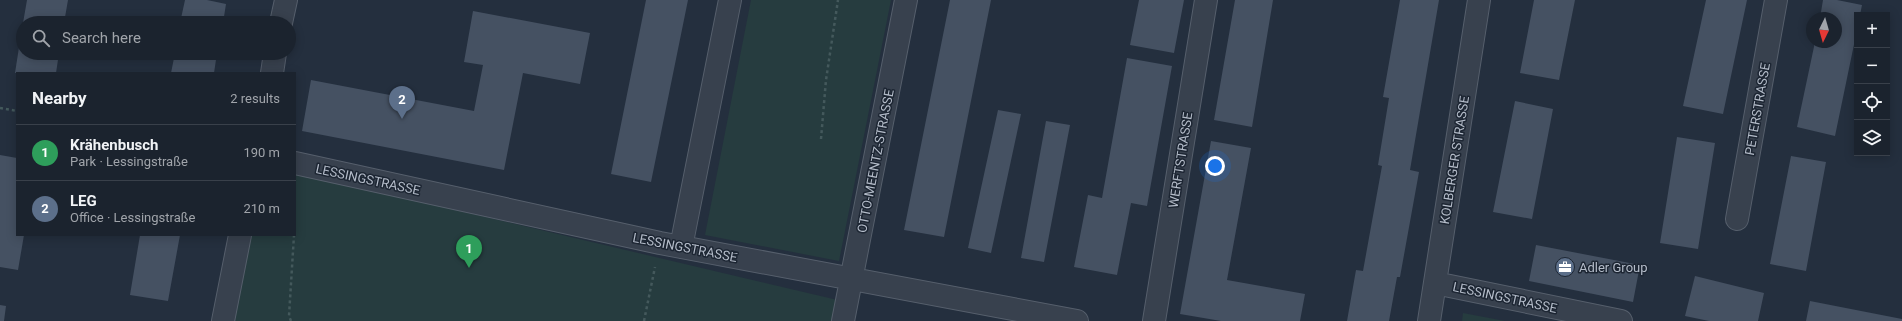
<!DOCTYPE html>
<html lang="en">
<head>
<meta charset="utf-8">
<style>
  :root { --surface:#1b232e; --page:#242b36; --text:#f1f3f6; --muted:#a0a4aa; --line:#39404a; --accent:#d93025 }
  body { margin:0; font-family:Roboto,sans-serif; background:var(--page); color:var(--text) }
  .controls { position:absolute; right:12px; top:12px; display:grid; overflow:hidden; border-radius:0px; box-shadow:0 2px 10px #0003 }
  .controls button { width:36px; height:36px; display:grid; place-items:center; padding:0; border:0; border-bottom:1px solid var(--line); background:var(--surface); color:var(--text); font:20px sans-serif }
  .compass { position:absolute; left:1806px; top:12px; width:36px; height:36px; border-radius:50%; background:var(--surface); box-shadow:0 2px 10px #0003; rotate:185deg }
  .you { position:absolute; left:1215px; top:166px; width:14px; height:14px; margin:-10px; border:3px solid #fff; border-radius:50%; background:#1a73e8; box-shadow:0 0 0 6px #1a73e833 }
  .badge { display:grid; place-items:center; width:26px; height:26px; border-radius:50%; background:var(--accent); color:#fff; font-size:13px; font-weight:700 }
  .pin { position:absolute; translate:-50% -33px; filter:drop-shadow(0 1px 2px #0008) }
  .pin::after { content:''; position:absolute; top:21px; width:14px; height:12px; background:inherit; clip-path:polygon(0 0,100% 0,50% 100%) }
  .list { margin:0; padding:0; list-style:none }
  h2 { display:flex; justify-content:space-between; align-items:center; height:52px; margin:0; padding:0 16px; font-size:17px }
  h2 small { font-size:13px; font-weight:400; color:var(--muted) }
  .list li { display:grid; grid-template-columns:26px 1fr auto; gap:12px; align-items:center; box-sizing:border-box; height:56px; padding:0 16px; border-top:1px solid var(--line) }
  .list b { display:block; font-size:15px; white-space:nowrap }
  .list p { margin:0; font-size:13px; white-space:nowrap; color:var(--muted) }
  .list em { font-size:13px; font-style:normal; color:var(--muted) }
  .icon { flex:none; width:22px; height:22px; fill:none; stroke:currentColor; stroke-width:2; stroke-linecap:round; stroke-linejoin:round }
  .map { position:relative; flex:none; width:1902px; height:321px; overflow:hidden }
  .search { position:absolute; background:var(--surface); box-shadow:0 2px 10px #0003; left:16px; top:16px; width:280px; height:44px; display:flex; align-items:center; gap:10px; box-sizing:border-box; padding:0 14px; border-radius:22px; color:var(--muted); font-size:15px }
  .panel { position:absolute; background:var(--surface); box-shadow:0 2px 10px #0003; left:16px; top:72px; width:280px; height:164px; border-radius:0px }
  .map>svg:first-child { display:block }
</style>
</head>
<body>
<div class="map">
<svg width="1902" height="321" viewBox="0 0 1902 321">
  <rect width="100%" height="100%" fill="#242f3e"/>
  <path fill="#263c3f" d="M751 0H891L839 261 705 235Z
    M295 172 846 302 841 321H222L240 235H295Z
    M1463 313 1505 321H1462Z"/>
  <path fill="#455162" d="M27 0H68L64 23H23Z
    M185 0H207L226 4 223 23H180Z
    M646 0H688L651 182 611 174Z
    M950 0H991L944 237 904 230Z
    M1139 0H1184L1174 53 1130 45Z
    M1235 0H1273L1252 127 1214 120Z
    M1400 0H1439L1410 170 1419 172 1400 277H1397L1389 321H1347L1356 270 1363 271 1382 166 1378 165 1389 98 1383 97Z
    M1534 0H1575L1559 80 1520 73Z
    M1706 0H1747L1723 114 1683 106Z
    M1823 0H1837L1862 5 1860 15H1857V30L1835 136 1797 127 1815 42H1836V18H1820Z
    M473 11 590 33 580 84 523 73 504 170 302 131 311 80 474 111 483 65 464 62Z
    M22 28 23 53H59L56 73H15Z
    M175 53H217L214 73H171Z
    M1127 58 1172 66 1147 206 1131 203 1117 275 1074 267 1088 195 1102 198Z
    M1515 101 1553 109 1532 219 1493 212Z
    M998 110 1021 114 991 253 968 248Z
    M1046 121 1070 125 1044 262 1021 258Z
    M1677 137 1715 143 1698 249 1660 243Z
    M1211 141 1251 148 1227 280 1305 294 1300 321H1221L1180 314Z
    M0 155 17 158V235H24L18 270 0 267Z
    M1791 156 1826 162 1806 271 1770 264Z
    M140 235H180L168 301 130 295Z
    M1536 245 1640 265 1633 302 1529 281Z
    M1695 276 1764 293 1758 321H1709L1685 316Z
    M1810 301 1902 319V321H1806Z
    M0 305 6 306 4 321H0Z"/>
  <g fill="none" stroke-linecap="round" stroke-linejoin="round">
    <defs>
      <path id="minor" d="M281 23 286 0
        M272 73 275 53
        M295 163 660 243 1077 321
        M1737 219 1776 0
        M681 247 730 0
        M1435 283 1621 321
        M223 321 240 235
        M843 321 906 0
        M1154 321 1206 0
        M1429 321 1479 0"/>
    </defs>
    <use href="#minor" stroke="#565f6c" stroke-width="24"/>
    <path stroke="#44595c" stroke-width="2.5" stroke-dasharray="3 3" stroke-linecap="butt" d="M0 108 17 111
      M821 139 826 80 838 0
      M291 321 289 316 294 235
      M644 321 655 267"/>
    <use href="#minor" stroke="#38414e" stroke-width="22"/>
  </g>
  <defs>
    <symbol id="office-disc" viewBox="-11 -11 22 22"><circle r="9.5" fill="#5c6f8a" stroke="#1d2633"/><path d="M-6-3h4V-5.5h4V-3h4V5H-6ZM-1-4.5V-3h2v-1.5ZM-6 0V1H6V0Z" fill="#fff"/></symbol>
  </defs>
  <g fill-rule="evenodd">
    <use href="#office-disc" x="1554" y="256" width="22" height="22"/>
  </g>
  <g text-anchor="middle" stroke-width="3" stroke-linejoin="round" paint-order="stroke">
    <g font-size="13" fill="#b4bcc9" stroke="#1d2633">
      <text transform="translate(1757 109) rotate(-80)" y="5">PETERSTRASSE</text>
      <text transform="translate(1180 160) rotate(-81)" y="5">WERFTSTRASSE</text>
      <text transform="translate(1454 160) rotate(-81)" y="5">KOLBERGER STRASSE</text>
      <text transform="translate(875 161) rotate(-79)" y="5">OTTO-MEENTZ-STRASSE</text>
      <text transform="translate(368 179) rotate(12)" y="5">LESSINGSTRASSE</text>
      <text transform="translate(685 247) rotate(11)" y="5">LESSINGSTRASSE</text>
      <text transform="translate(1505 297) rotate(12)" y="5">LESSINGSTRASSE</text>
    </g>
    <g font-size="13" fill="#b4bcc9" stroke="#1d2633" text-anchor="start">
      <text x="1579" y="272">Adler Group</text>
    </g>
  </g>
</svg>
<div class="controls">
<button>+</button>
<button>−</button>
<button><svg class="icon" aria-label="locate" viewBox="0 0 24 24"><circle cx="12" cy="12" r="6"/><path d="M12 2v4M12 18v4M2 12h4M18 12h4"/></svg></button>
<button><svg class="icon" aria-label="layers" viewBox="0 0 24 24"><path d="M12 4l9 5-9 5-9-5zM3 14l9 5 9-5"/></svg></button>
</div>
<svg class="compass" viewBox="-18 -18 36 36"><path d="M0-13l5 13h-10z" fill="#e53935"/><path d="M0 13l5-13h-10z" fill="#a0a4aa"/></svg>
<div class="you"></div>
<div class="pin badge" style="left:469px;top:268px;background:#2e9e5b">1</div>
<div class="pin badge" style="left:402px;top:119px;background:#5c6f8a">2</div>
<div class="search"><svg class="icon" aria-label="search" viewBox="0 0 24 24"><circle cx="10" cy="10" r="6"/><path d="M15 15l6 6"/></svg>Search here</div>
<section class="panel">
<h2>Nearby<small>2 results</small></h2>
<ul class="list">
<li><span class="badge" style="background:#2e9e5b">1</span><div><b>Krähenbusch</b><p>Park · Lessingstraße</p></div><em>190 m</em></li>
<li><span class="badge" style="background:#5c6f8a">2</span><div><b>LEG</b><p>Office · Lessingstraße</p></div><em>210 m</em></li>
</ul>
</section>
</div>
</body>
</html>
